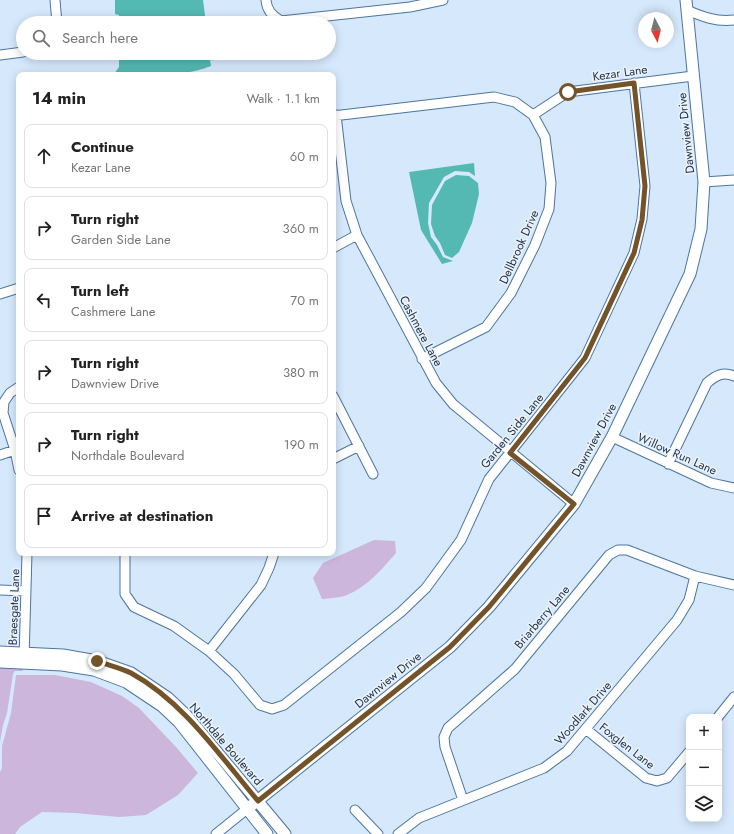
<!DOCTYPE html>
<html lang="en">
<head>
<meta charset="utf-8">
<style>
  :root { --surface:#fff; --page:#f2f2f2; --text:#222; --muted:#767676; --line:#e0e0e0 }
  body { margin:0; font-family:Jost,sans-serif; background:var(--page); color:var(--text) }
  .controls { position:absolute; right:12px; bottom:12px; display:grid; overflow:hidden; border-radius:8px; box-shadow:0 2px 10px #0003 }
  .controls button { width:36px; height:36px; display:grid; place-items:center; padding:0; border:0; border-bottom:1px solid var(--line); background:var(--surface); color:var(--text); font:20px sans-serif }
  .compass { position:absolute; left:638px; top:12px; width:36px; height:36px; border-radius:50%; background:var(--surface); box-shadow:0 2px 10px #0003; rotate:173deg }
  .stop { position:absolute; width:12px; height:12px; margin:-9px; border:3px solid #735329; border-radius:50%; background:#fff }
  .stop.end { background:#735329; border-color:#fff; box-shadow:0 1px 4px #0008 }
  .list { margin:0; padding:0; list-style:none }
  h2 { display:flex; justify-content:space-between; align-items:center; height:52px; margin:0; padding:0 16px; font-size:17px }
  h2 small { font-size:13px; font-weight:400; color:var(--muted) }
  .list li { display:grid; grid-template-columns:26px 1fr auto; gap:12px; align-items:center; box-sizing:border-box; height:64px; margin:0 8px 8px; padding:0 8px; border:1px solid var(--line); border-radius:8px }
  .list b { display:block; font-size:15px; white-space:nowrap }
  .list p { margin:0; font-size:13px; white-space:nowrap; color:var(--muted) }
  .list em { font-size:13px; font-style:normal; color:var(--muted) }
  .icon { flex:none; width:22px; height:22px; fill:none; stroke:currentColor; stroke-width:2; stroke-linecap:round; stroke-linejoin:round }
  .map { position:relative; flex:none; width:734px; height:834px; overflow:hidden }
  .search { position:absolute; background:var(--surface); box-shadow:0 2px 10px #0003; left:16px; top:16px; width:320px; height:44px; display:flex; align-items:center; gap:10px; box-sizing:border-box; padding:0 14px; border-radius:22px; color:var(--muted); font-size:15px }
  .panel { position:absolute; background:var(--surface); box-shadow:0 2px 10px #0003; left:16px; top:72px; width:320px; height:484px; border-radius:8px }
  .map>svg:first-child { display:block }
</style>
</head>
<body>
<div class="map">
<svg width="734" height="834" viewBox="0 0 734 834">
  <rect width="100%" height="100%" fill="#d6e8fc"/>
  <path fill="#ccb6dc" d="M374 540 395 541 396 553C382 569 367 587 347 595 340 598 330 598 322 599L313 578 323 563Z
    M0 666 22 667 23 671H15L13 674 7 713 3 725 0 742Z
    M16 675H55L91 682 122 696 139 708 176 747 198 773 178 795 146 815 119 817 75 813 42 812 20 827 15 834H0V772L2 768V746L11 713Z"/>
  <path fill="#54b8b3" d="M115 0H203L206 23H119V15L115 14Z
    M119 53H209L211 66C181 78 147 75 115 75L114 74 119 67Z
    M474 163 475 176 469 172 455 171 444 177 429 203 428 223 431 237 437 245 443 257 453 261 442 264 421 230 409 172Z
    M456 175 469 176 478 183 479 194 472 223 459 252 452 258 445 255 440 243 435 236 431 224 432 205 445 181Z"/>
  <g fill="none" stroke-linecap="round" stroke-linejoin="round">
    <defs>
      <path id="minor" d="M55 0 57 23
        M266 0C267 11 272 15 281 21L410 7 443 0
        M687 10C703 17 716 22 734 20
        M0 55 23 52
        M336 115 346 201 357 235 436 383 453 404 574 504
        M533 115 568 92 693 76
        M333 116 494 97 515 102 533 115 545 137 551 183 549 209 535 245 511 293 486 327 422 359
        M704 182 734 180
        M333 248 357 235
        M0 294 19 288
        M19 387 10 393 4 402 3 413 15 450 19 470
        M333 396 373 474
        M612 437 711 483 734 488
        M0 455 15 450
        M333 459 359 446
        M668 464 707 383C715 376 723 371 734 376
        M125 553V594L134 607 174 626 209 651 234 674 260 705 272 709 284 705 401 612 426 588 461 540 489 479 585 358 634 253 642 219 645 186 634 83
        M0 590 26 591
        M209 651 261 585 269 568 274 553
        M24 659 27 553
        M718 717 734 697
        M587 730 646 778 657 781 667 778 689 752
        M463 800 445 747 444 737 448 728 515 669 609 555 618 550H627L695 576 734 585
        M355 810 378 834
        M216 834 247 809
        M398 834 419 818 544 768 567 751 677 620 689 600 695 576"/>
      <path id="tertiary" d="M0 652 63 655 97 661 131 673 168 698 186 715 285 834
        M0 662 62 665 94 670 126 682 162 706 179 722 267 834
        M247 809 450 647 489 607 574 504 612 437 690 274 701 229 704 182 686 0"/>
    </defs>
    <use href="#minor" stroke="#4b75a2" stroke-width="11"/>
    <use href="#tertiary" stroke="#4b75a2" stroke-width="13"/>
    <use href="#minor" stroke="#fff" stroke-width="9"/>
    <use href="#tertiary" stroke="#fff" stroke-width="11"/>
  </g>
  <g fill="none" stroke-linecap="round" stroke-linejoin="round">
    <path stroke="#735329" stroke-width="5" d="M97 661C108 665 121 668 131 673 184 702 220 756 258 801L450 647 489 607 574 504 510 453 585 358 634 253 642 220 645 186 634 83 568 92"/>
  </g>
  <g text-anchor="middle" stroke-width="3" stroke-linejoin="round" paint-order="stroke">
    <g font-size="12" fill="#1d2e42" stroke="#ebf4fe">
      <text transform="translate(620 73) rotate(-8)" y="4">Kezar Lane</text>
      <text transform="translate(686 133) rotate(-96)" y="4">Dawnview Drive</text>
      <text transform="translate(519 247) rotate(-66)" y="4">Dellbrook Drive</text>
      <text transform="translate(421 331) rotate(62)" y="4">Cashmere Lane</text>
      <text transform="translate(512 431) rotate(-51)" y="4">Garden Side Lane</text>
      <text transform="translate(594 440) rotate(-62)" y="4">Dawnview Drive</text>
      <text transform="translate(677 454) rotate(24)" y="4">Willow Run Lane</text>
      <text transform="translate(14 607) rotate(-88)" y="4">Braesgate Lane</text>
      <text transform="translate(542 617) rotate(-50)" y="4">Briarberry Lane</text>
      <text transform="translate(388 680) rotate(-39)" y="4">Dawnview Drive</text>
      <text transform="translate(583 713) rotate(-49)" y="4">Woodlark Drive</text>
      <text transform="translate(226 744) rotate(49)" y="4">Northdale Boulevard</text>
      <text transform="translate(627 746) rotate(38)" y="4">Foxglen Lane</text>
    </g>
  </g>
</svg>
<div class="controls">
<button>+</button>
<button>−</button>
<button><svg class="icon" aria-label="layers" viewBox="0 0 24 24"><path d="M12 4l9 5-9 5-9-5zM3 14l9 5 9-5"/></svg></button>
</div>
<svg class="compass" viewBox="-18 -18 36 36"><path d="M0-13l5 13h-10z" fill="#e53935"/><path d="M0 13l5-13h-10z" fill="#767676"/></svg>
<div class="stop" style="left:568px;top:92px"></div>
<div class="stop end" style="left:97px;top:661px"></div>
<div class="search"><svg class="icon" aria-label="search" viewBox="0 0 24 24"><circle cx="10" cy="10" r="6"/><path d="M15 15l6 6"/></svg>Search here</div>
<section class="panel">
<h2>14 min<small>Walk · 1.1 km</small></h2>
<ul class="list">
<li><svg class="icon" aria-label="ahead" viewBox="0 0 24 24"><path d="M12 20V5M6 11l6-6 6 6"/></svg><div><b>Continue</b><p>Kezar Lane</p></div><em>60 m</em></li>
<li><svg class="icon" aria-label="right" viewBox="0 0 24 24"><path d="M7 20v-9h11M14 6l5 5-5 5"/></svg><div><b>Turn right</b><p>Garden Side Lane</p></div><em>360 m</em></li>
<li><svg class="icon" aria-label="left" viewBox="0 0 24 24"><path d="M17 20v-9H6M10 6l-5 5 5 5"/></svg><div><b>Turn left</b><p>Cashmere Lane</p></div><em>70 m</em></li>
<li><svg class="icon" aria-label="right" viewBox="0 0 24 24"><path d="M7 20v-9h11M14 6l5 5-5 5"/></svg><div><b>Turn right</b><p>Dawnview Drive</p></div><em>380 m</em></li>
<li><svg class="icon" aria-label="right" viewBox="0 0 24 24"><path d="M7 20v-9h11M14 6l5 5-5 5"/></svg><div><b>Turn right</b><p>Northdale Boulevard</p></div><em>190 m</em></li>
<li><svg class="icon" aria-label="arrive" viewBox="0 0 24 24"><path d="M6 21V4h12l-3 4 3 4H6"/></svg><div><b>Arrive at destination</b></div></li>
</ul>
</section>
</div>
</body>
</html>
